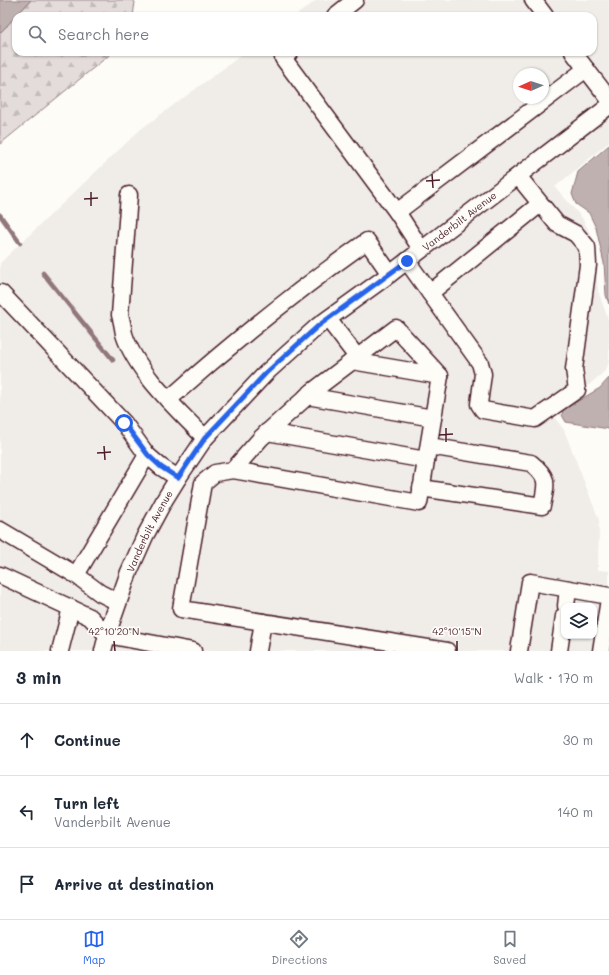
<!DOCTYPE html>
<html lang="en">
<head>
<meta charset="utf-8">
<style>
  :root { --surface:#fff; --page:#f6f6f7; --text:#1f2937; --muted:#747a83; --line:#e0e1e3; --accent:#2563eb }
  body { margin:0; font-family:Mali,sans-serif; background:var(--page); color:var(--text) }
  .controls { position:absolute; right:12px; bottom:12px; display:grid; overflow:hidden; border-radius:8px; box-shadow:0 1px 3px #0004 }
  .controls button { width:36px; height:36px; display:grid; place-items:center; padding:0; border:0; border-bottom:1px solid var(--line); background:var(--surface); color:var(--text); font:20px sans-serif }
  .compass { position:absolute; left:513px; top:68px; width:36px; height:36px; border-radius:50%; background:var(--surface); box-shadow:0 1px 3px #0004; rotate:267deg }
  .stop { position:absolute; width:12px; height:12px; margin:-9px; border:3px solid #2563eb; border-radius:50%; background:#fff }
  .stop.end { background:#2563eb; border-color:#fff; box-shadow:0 1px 4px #0008 }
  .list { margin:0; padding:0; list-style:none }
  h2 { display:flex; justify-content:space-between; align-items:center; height:52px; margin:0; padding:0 16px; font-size:17px }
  h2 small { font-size:13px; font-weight:400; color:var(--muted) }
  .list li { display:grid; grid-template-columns:26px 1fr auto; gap:12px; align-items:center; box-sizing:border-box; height:72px; padding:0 16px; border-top:1px solid var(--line) }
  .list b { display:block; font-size:15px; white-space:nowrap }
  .list p { margin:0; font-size:13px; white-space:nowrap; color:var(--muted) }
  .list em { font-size:13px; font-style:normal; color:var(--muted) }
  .icon { flex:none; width:22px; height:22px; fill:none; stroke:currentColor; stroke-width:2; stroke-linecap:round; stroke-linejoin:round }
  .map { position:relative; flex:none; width:609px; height:651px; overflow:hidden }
  .search { position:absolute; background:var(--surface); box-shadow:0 1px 3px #0004; left:12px; right:12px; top:12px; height:44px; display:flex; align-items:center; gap:10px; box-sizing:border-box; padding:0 14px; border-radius:12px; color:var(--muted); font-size:15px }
  .sheet { height:268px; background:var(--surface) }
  nav { display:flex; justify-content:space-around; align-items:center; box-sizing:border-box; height:56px; border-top:1px solid var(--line); background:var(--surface); font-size:11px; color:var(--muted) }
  nav a { display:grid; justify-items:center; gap:2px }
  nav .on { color:var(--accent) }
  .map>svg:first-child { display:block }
</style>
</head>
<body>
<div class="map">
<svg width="609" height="651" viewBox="0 0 609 651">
  <defs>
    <pattern id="forest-firs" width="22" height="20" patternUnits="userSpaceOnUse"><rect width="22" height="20" fill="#e3dcda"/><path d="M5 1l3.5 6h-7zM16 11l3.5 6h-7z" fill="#c4bcbb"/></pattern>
  </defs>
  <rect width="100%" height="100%" fill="#fdfcf7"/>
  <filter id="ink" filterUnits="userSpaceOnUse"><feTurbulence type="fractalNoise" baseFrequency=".025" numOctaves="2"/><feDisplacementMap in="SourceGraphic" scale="8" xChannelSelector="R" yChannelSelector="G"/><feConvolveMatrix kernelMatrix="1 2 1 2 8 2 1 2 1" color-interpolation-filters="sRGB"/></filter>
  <g filter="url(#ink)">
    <path fill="#f0ece8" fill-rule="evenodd" d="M317 0H609V142L555 187 582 218 594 241 598 291 609 322V361L606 370 553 416 564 430 599 520 598 570 609 571V651H0V263L141 129 246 52H593V16H295ZM519 74H543V98H519ZM564 606H594V636H564Z"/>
    <path fill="url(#forest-firs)" stroke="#967e82" d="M31 0H132L135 2 133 16H16Z
      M16 16V52H113L0 144V33Z"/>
    <path fill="#c0b1b1" stroke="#91777b" d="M0 0H31L0 33Z
      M609 145V304L606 295 604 263 596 228 589 213 576 204 572 194 578 172Z
      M609 378V429L566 422 562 415 563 410 600 388Z"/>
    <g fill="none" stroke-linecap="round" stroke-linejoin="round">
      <path stroke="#91777b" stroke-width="4.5" d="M0 215 20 243
        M43 273 113 360"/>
      <defs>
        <g id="minor">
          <path d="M533 0 545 16"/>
          <path d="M335 16 355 0"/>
          <path d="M290 52 283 58 397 212 421 249"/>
          <path d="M573 52 609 99"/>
          <path d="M129 195 120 315C122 321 123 328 124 334 136 372 178 410 205 438"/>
          <path d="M397 212 586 69"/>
          <path d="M407 261 480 363 483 374 479 404 483 410 535 419 577 390 574 369 588 265 587 247 576 234 557 224 518 176"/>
          <path d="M430 293 540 204"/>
          <path d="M0 294 1 293 124 423 147 455 161 467 178 478"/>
          <path d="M328 319 357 357"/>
          <path d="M352 361 440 376"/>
          <path d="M440 376 396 328 313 391 261 438 233 470 215 473 203 483 181 609 447 651"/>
          <path d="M307 396 433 418"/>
          <path d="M168 400C231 344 298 290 367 241L390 274"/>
          <path d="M267 432 426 460"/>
          <path d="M233 470 419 503 440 376"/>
          <path d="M421 488 542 506C546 484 550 478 531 463L429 446"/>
          <path d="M0 530 76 575 100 593 118 602"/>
          <path d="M0 575 90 617 107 635 193 651"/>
          <path d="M76 575 147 455"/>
          <path d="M566 606 568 589"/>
          <path d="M60 651 71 608"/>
          <path id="s1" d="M103 651 107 635 129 572 145 536 165 499 178 478 205 438 266 373 318 326 390 274 609 106"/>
          <path d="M258 651 263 622"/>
          <path d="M519 651 530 582 609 596"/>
          <path d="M559 651 564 616"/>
          <path d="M601 651 609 599"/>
        </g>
      </defs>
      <use href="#minor" stroke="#4a1f2b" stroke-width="19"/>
      <use href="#minor" stroke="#fdfcf7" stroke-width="16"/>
    </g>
  </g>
  <g fill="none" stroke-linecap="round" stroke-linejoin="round" filter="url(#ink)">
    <path stroke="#2563eb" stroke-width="5" d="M124 423 148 455 161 467 178 478 205 438 266 373 318 326 407 261"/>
  </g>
  <path fill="none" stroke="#4a1f2b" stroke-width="1.5" d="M432 174 433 188M426 181 440 180M91 192V206M84 199 98 198M446 428V442M439 435 453 434M104 446 105 460M97 453 111 452M114 641 115 651M457 641V651"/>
  <g text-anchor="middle" stroke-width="3.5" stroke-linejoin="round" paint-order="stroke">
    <g font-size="10" fill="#4a1f2b" stroke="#fdfcf7">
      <text dy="4" stroke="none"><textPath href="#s1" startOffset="573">Vanderbilt Avenue</textPath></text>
      <text dy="4" stroke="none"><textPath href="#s1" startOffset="129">Vanderbilt Avenue</textPath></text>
    </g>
  </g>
  <g font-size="10" text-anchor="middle" fill="#4a1f2b" stroke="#fdfcf7" stroke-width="3.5" stroke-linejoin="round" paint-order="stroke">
    <text x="114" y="635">42°10'20"N</text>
    <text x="457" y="635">42°10'15"N</text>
  </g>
</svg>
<div class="controls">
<button><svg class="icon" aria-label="layers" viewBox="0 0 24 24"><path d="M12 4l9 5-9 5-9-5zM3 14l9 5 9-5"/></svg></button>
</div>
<svg class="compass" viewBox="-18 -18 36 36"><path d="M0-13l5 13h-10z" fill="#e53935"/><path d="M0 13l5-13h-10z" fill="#747a83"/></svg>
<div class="stop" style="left:124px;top:423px"></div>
<div class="stop end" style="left:407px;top:261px"></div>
<div class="search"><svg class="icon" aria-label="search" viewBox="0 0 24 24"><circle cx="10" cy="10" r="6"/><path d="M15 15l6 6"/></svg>Search here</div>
</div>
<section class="sheet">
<h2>3 min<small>Walk · 170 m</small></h2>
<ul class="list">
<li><svg class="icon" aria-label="ahead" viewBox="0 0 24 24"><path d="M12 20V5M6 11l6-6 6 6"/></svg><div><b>Continue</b></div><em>30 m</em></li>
<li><svg class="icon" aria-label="left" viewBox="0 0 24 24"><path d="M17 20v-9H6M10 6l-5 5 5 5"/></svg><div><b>Turn left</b><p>Vanderbilt Avenue</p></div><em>140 m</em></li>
<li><svg class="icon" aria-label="arrive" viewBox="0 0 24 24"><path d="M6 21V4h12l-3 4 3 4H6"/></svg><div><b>Arrive at destination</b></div></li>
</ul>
</section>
<nav>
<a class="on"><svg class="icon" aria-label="map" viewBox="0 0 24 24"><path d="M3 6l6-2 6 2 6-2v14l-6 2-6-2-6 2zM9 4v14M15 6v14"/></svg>Map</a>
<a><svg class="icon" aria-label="directions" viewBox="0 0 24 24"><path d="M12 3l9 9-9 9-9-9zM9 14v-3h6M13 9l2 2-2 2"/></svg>Directions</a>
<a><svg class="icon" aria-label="saved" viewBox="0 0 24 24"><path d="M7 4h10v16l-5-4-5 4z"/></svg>Saved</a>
</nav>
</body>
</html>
